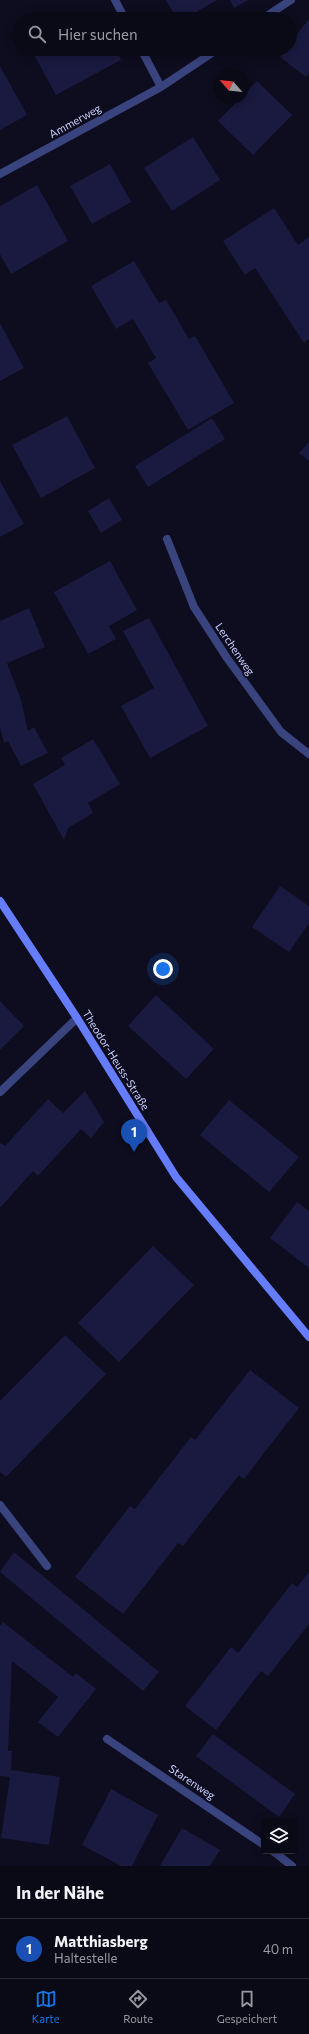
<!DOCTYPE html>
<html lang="de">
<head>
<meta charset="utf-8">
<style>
  :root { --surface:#0a0a17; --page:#181824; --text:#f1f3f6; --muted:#999aa1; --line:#2a2b36; --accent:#1a73e8 }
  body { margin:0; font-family:Commissioner,sans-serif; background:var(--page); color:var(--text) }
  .controls { position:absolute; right:12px; bottom:12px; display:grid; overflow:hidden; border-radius:4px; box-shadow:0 2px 10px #0003 }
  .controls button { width:36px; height:36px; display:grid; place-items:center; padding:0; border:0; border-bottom:1px solid var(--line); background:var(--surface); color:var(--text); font:20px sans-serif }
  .compass { position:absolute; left:213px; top:68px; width:36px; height:36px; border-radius:50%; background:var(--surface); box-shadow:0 2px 10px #0003; rotate:298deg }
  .you { position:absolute; left:163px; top:969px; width:14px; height:14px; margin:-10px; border:3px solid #fff; border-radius:50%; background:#1a73e8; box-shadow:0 0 0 6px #1a73e833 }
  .badge { display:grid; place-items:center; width:26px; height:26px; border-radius:50%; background:var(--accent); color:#fff; font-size:13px; font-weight:700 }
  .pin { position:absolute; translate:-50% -33px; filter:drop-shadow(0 1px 2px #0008) }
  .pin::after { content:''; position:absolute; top:21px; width:14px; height:12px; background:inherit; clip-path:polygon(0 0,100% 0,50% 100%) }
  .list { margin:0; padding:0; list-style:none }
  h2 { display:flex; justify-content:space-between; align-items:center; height:52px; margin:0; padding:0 16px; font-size:17px }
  h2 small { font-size:13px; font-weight:400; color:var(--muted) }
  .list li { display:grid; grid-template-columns:26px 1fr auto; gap:12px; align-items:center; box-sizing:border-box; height:60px; padding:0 16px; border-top:1px solid var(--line) }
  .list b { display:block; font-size:15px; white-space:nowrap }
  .list p { margin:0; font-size:13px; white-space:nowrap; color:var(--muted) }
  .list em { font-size:13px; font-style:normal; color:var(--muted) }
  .icon { flex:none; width:22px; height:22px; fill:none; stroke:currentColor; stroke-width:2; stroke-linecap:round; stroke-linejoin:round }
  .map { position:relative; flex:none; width:309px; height:1866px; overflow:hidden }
  .search { position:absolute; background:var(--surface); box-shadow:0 2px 10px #0003; left:12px; right:12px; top:12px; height:44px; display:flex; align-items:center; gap:10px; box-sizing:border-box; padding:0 14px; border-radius:22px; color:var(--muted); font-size:15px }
  .sheet { height:112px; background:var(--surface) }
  nav { display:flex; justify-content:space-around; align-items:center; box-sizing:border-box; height:56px; border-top:1px solid var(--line); background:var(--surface); font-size:11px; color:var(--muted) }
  nav a { display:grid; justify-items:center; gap:2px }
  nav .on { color:var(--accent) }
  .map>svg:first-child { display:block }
</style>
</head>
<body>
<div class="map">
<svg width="309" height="1866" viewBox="0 0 309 1866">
  <rect width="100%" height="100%" fill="#0d0d1f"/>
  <path fill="#1a193f" d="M166 0H217L184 19H177Z
    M230 0H248L234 8Z
    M96 13 99 19H85Z
    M309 19V73L306 77 280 57 285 49H290V43Z
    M31 49H116L121 60 56 95Z
    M0 66 27 115 0 130Z
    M257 81 292 115 253 155 218 121 240 98H243V95Z
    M193 137 220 180 172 211 144 168Z
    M110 164 131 202 92 224 70 186Z
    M37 185 68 241 11 274 0 254V206Z
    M274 208 298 245 309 237V339L304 343 255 268 245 275 223 241Z
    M134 261 159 303 166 300 189 339 195 336 234 403 188 430 148 363 156 358 133 319 116 329 91 286Z
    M0 323 24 368 0 381Z
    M67 416 95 468 41 498 12 445Z
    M212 418 225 439 148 487 135 466Z
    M309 442V461L299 453Z
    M0 481 24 524 0 537Z
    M109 498 122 520 101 533 88 511Z
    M110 561 137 610 109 626 116 639 88 654 54 592Z
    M29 608 45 647 7 663 21 700 28 731 34 727 48 753 21 766 8 741 4 743 0 727V621Z
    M149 618 208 726 150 758 121 706 154 688 123 631Z
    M93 739 120 784 88 803 93 813 68 828 64 840 33 784 65 765 61 758Z
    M280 886 309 906V923L289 952 252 927Z
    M156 995 214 1049 186 1079 128 1026Z
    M0 1001 24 1026 0 1050Z
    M85 1091 104 1122 91 1138 81 1129 38 1176 33 1171 0 1208V1144L1 1143 5 1146 48 1099 63 1113Z
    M229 1100 299 1157 269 1192 200 1135Z
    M297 1202 309 1211V1268L270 1238Z
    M153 1246 194 1285 119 1362 78 1323Z
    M65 1335 106 1374 6 1477 0 1472V1401Z
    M250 1370 299 1408 244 1479 239 1475 183 1546 178 1543 123 1614 75 1577 130 1506 135 1509 191 1437 195 1440Z
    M14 1552 159 1672 143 1691 0 1572Z
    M309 1572V1624L268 1676 261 1671 216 1730 185 1706 231 1647 238 1653 292 1583 297 1587Z
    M3 1622 73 1677 76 1673 96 1689 58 1737 38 1722 58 1697 12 1661 8 1751H12L11 1770 60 1777 49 1845 1 1838 10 1777 0 1776V1626Z
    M213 1734 295 1794 279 1817 196 1756Z
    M111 1789 158 1815 132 1866H121L82 1845Z
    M182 1828 220 1850 210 1866H160Z"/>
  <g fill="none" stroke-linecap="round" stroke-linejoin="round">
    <path stroke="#39437d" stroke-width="8" d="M0 1505 47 1566"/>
    <path stroke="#39437d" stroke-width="8" d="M115 0 125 19
      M262 19 291 0
      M141 49 161 87
      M0 174 161 87 218 49
      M167 539 194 607 227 658 281 732 309 754
      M0 1092 77 1018
      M107 1739 264 1845
      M273 1851 292 1866"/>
    <path stroke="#667dfb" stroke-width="8" d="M0 901 77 1018 176 1177 309 1337"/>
  </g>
  <g text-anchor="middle" stroke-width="4" stroke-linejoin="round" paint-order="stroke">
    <g font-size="11" fill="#cccffe" stroke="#0d0d1f">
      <text transform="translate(75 121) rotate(-29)" y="4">Ammerweg</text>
      <text transform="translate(235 649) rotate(56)" y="4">Lerchenweg</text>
      <text transform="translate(116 1060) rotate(58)" y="4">Theodor-Heuss-Straße</text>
      <text transform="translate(192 1782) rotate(34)" y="4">Starenweg</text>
    </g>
  </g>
</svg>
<div class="controls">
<button><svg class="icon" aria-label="layers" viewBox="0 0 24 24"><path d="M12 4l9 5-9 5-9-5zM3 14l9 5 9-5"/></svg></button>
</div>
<svg class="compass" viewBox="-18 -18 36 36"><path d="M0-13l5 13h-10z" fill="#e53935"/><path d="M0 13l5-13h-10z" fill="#999aa1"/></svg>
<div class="you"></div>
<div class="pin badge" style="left:134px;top:1152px;background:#1a4fb4">1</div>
<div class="search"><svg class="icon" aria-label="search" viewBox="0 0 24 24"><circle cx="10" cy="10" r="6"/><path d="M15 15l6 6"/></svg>Hier suchen</div>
</div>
<section class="sheet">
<h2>In der Nähe<small></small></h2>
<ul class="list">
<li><span class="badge" style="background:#1a4fb4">1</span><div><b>Matthiasberg</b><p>Haltestelle</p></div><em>40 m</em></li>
</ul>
</section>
<nav>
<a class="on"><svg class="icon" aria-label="map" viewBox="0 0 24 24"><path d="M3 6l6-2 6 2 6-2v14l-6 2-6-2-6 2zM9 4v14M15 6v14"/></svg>Karte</a>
<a><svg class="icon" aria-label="directions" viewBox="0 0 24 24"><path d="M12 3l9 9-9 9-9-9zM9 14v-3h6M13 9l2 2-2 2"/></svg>Route</a>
<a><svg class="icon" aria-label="saved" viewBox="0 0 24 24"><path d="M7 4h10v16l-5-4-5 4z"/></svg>Gespeichert</a>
</nav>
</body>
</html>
